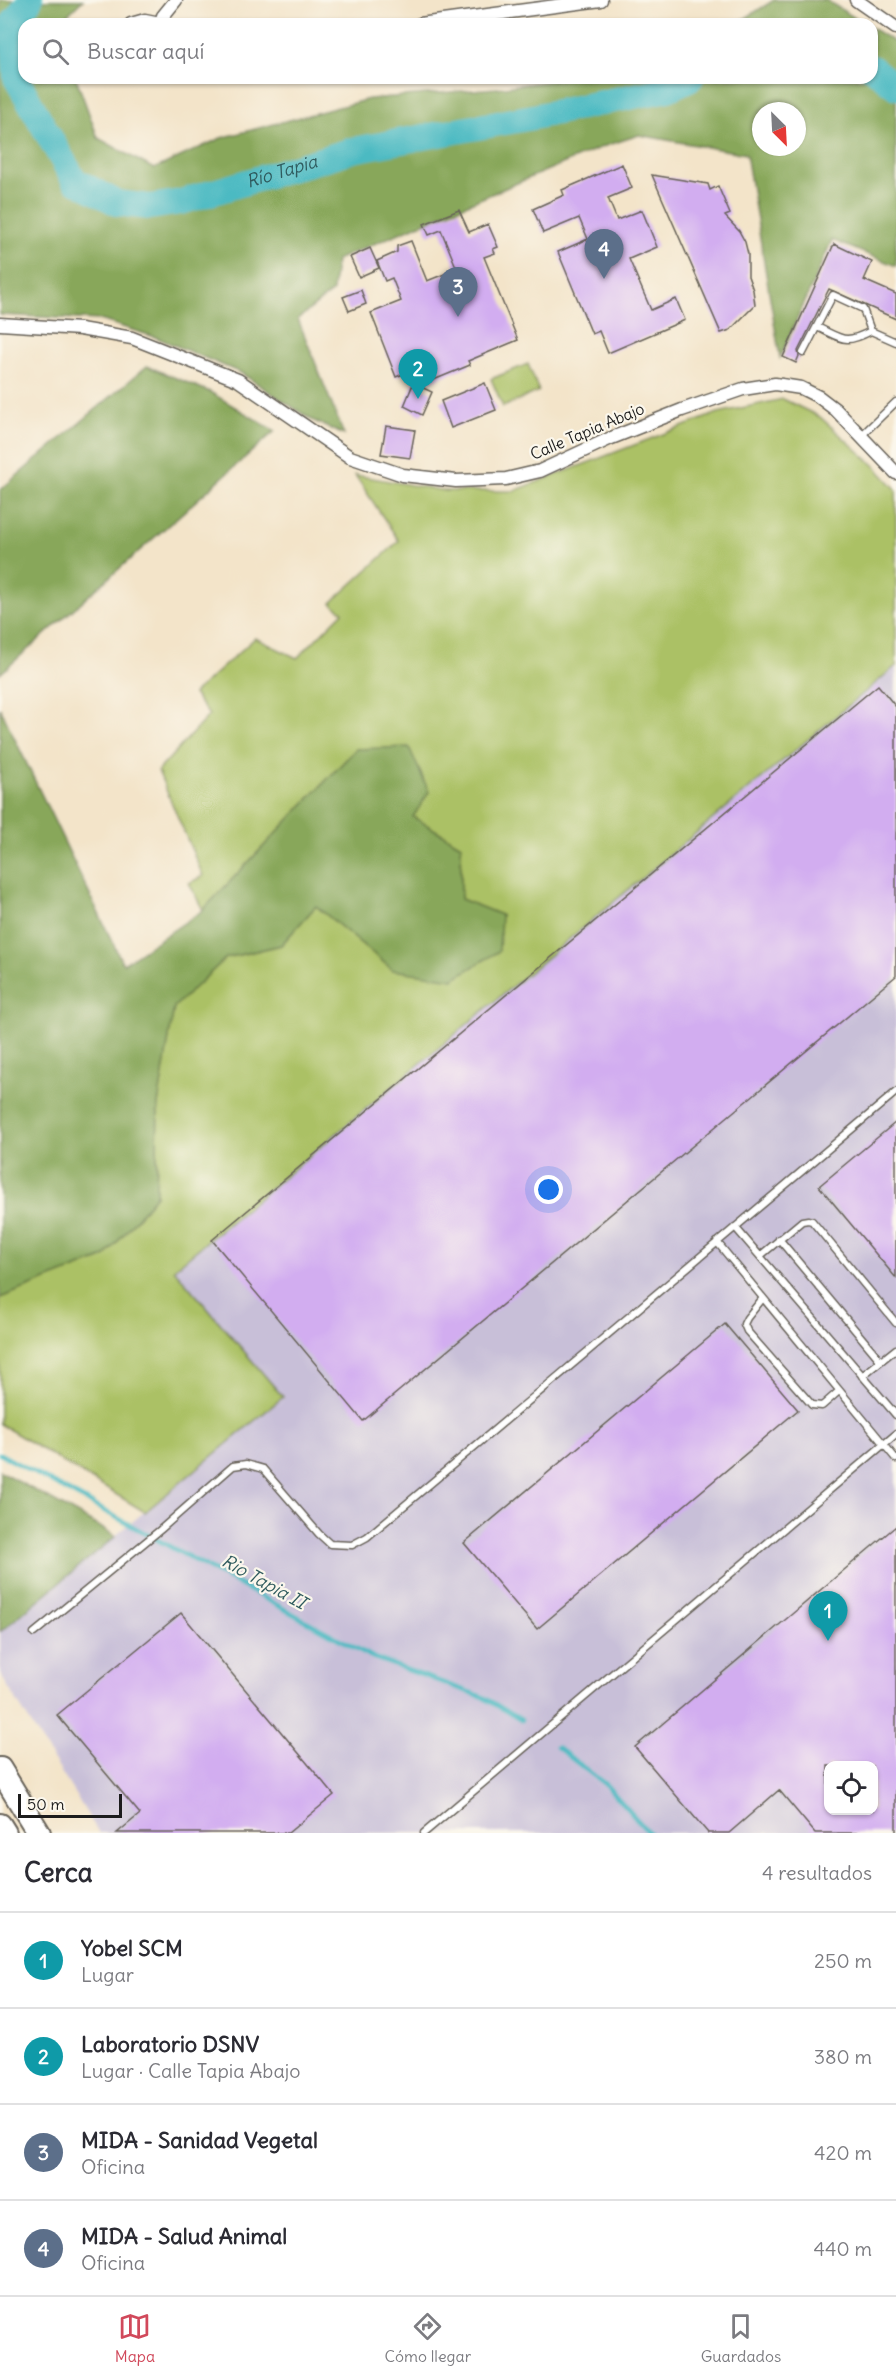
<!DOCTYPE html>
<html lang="es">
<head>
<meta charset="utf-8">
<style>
  :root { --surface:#fff; --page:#f7f7f7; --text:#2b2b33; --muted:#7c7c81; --line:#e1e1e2; --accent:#d1495b }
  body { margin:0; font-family:Delius,sans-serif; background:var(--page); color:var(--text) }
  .controls { position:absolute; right:18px; bottom:18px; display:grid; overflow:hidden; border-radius:12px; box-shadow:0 2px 4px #0004 }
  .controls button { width:54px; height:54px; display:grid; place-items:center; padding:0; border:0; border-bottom:2px solid var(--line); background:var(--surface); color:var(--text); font:30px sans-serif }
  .compass { position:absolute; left:752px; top:102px; width:54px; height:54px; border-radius:50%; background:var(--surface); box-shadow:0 2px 4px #0004; rotate:156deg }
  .scale { position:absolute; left:18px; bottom:15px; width:104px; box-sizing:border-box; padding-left:6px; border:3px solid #1c1c1c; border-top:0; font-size:16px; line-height:21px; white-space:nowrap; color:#1c1c1c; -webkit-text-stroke:4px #fbf7ec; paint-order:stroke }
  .you { position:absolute; left:549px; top:1190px; width:21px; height:21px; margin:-15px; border:4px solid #fff; border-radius:50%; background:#1a73e8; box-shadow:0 0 0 9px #1a73e833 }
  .badge { display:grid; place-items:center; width:39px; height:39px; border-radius:50%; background:var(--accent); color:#fff; font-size:20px; font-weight:700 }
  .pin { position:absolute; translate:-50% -50px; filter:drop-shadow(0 2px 3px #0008) }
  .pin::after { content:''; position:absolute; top:32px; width:21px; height:18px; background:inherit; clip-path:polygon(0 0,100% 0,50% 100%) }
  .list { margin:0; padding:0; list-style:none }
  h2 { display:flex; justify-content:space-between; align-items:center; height:78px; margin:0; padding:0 24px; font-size:26px }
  h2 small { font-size:20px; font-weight:400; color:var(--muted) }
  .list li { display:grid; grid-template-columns:39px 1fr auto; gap:18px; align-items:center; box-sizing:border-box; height:96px; padding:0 24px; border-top:2px solid var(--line) }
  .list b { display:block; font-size:22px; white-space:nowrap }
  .list p { margin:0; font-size:20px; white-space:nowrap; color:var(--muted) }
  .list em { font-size:20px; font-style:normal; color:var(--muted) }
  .icon { flex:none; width:33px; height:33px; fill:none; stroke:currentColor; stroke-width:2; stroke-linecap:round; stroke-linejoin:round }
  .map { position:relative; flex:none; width:896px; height:1833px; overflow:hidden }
  .search { position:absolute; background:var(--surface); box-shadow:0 2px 4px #0004; left:18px; right:18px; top:18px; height:66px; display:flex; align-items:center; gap:15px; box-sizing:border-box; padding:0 21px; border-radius:18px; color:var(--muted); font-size:22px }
  .sheet { height:462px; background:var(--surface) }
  nav { display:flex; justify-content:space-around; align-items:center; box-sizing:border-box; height:84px; border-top:2px solid var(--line); background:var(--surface); font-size:16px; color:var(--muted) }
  nav a { display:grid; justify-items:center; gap:3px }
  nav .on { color:var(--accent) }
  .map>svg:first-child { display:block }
</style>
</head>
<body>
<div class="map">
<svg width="896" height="1833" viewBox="0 0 896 1833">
  <rect width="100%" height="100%" fill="#fbf7ec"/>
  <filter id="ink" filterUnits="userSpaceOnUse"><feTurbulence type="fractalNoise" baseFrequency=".0167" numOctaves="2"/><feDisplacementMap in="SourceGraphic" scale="12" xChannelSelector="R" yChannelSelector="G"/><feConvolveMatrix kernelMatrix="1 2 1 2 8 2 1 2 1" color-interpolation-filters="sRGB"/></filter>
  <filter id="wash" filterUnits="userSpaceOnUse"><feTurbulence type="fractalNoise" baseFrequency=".008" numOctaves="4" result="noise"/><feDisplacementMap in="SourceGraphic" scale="24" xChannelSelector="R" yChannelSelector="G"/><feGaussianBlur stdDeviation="1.35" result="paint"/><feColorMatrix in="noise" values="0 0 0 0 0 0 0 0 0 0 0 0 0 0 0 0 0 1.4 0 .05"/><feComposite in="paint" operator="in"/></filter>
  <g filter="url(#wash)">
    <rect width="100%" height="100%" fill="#f3e4c9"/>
    <path fill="#c8bfd8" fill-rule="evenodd" d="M896 666V1833H99L0 1674V1632L282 1397 174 1269ZM828 1766H874V1810H828Z"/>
    <path fill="#abc165" stroke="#646e40" stroke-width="1.5" d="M528 364 539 391 503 407 491 379Z
      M783 399 820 417 874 465 896 489V666L174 1269 283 1397 145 1512 0 1424V1298L105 1257 156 1195 158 1104 174 1007 226 958 281 945 316 906 393 970 501 915 461 899V845L413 817 356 749 203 910 189 883 203 876 158 771 209 715 193 694 255 638 297 658 343 612 331 603 399 541 355 475 446 491H514L718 413Z"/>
    <path fill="#88a75a" stroke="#52623b" stroke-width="1.5" fill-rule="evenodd" d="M0 0H83L58 24H24V78H76L98 138 154 169 221 138 369 99 496 88 573 78H872V28L896 43V266L832 240 780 358 746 154 639 135 602 147 336 260 333 291 298 319 344 435 312 420 241 373 155 337 100 320 0 315ZM761 111H797V147H761Z
      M774 0H826L865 24H736Z
      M147 366 210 392 275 431 0 674V490Z
      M0 708 123 964 203 910 356 749 409 747 429 792 413 817 461 845V899L501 915 499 951 453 979 393 970 316 906 281 945 226 958 174 1007 158 1104 156 1195 105 1257 0 1298Z
      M0 1471 116 1536 0 1632Z"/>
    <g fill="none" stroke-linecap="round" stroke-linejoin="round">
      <path stroke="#4cbac2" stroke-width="4.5" d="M0 1454 374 1658 483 1697 521 1720
        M557 1747 606 1785 649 1833"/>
      <g stroke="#4cbac2" stroke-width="26">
        <path id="s1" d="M30 0 12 24 16 78 74 180 117 203 150 207 181 202 353 150 533 117 668 89 691 78"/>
        <path d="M872 68 896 87"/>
      </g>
    </g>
    <g id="blocks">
      <path fill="#d2adf0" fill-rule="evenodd" d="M622 164 632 188 608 198 617 220 642 210 657 247 629 259 651 310 676 299 685 320 608 353 599 331 592 334 558 252 588 239 579 218 543 233 533 209 564 195 562 190Z
        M652 175 708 184 710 190 718 186 730 214 725 216 739 231 745 242 748 254V276L753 290 755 305 730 330 721 333Z
        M459 210 469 232 488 224 498 247 493 249 495 253 484 257 518 340 468 361 470 365 419 386 432 392 422 415 404 406 420 367 396 377 371 313 401 301 392 278 385 281 377 261 397 252V246L411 241 427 281 457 269 441 230 429 235 424 224Z
        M834 244 872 262 864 280 896 294V319L829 289 798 351 799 356 796 363 783 357Z
        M370 248 379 268 359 277 350 257Z
        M361 290 366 304 349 311 343 297Z
        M485 383 496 410 451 428 441 401Z
        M386 426 415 430 410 458 381 454Z
        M878 685 896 707V976L363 1421 212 1240Z
        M896 1122V1278L819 1186Z
        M725 1324 798 1410 537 1629 464 1543Z
        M896 1526V1833H815L779 1790 729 1833H708L635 1747ZM828 1766H873V1810H828Z
        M181 1613 334 1795 288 1833H117L140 1814 57 1715Z"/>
    </g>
  </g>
  <g filter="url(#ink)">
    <use href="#blocks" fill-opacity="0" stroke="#676259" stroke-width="1.5"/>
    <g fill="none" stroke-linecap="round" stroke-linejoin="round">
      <defs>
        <path id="service" d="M817 327C843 339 844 345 871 331
          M871 331 896 342
          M803 353 833 295 863 309 871 331
          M861 436 896 402
          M735 1227 896 1415
          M779 1239 881 1361
          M717 1242 896 1459
          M760 1256 802 1221 808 1220 812 1221 896 1323
          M763 1298 747 1318 744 1324 747 1331 812 1405 822 1406 839 1391
          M862 1376 896 1349
          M34 1633 160 1530 233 1466 246 1464 263 1469 319 1534 330 1544 352 1545 367 1537 896 1092
          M424 1833 896 1434"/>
        <path id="minor" d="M856 0 896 28
          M131 24 145 20 160 23
          M160 24 163 16 176 0
          M420 24 601 0
          M0 324 80 329 132 338 238 380 350 457 403 475 456 481 506 479 540 471 609 439 682 410 743 389 775 384 801 388 819 397 836 410 896 473"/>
        <path id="motorway" d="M0 1769 39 1833
          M0 1825 5 1833"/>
      </defs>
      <use href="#service" stroke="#676259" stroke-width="9"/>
      <use href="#minor" stroke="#676259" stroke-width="15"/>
      <use href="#motorway" stroke="#676259" stroke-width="26"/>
      <use href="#service" stroke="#fff" stroke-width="6"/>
      <use href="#minor" stroke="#fff" stroke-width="12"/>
      <use href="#motorway" stroke="#fff" stroke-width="22"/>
    </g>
  </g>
  <g text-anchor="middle" stroke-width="4.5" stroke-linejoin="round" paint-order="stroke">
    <g font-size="16" fill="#1c1c1c" stroke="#fbf7ec">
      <text transform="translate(587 431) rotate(-23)" y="6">Calle Tapia Abajo</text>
    </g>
    <g font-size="18" font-style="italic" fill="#2f5b5e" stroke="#fbf7ec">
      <text dy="6" stroke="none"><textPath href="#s1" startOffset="420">Río Tapia</textPath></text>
      <text transform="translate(264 1582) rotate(29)" y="6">Rio Tapia II</text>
    </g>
  </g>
</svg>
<div class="controls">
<button><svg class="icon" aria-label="locate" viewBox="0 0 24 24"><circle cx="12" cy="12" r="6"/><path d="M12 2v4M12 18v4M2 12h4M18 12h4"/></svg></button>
</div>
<svg class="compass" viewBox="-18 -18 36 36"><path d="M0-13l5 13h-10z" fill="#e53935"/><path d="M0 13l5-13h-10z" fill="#7c7c81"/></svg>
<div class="scale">50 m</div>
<div class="you"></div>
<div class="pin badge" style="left:828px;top:1641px;background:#0f9aa8">1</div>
<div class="pin badge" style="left:418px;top:399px;background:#0f9aa8">2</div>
<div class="pin badge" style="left:458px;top:317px;background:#5c6f8a">3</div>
<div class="pin badge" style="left:604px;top:279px;background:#5c6f8a">4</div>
<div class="search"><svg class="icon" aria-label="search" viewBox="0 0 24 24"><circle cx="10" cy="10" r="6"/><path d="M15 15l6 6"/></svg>Buscar aquí</div>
</div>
<section class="sheet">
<h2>Cerca<small>4 resultados</small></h2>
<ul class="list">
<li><span class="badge" style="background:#0f9aa8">1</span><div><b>Yobel SCM</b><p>Lugar</p></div><em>250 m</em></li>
<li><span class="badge" style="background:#0f9aa8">2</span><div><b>Laboratorio DSNV</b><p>Lugar · Calle Tapia Abajo</p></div><em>380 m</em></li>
<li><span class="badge" style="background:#5c6f8a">3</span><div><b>MIDA - Sanidad Vegetal</b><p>Oficina</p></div><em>420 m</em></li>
<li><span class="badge" style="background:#5c6f8a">4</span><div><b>MIDA - Salud Animal</b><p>Oficina</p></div><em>440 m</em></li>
</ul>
</section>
<nav>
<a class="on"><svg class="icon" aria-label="map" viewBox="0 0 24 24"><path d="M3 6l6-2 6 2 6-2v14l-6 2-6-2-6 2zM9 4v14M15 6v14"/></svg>Mapa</a>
<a><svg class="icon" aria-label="directions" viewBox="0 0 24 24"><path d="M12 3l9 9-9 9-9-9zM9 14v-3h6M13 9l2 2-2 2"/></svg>Cómo llegar</a>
<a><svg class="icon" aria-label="saved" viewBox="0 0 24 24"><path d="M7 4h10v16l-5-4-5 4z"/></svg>Guardados</a>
</nav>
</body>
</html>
